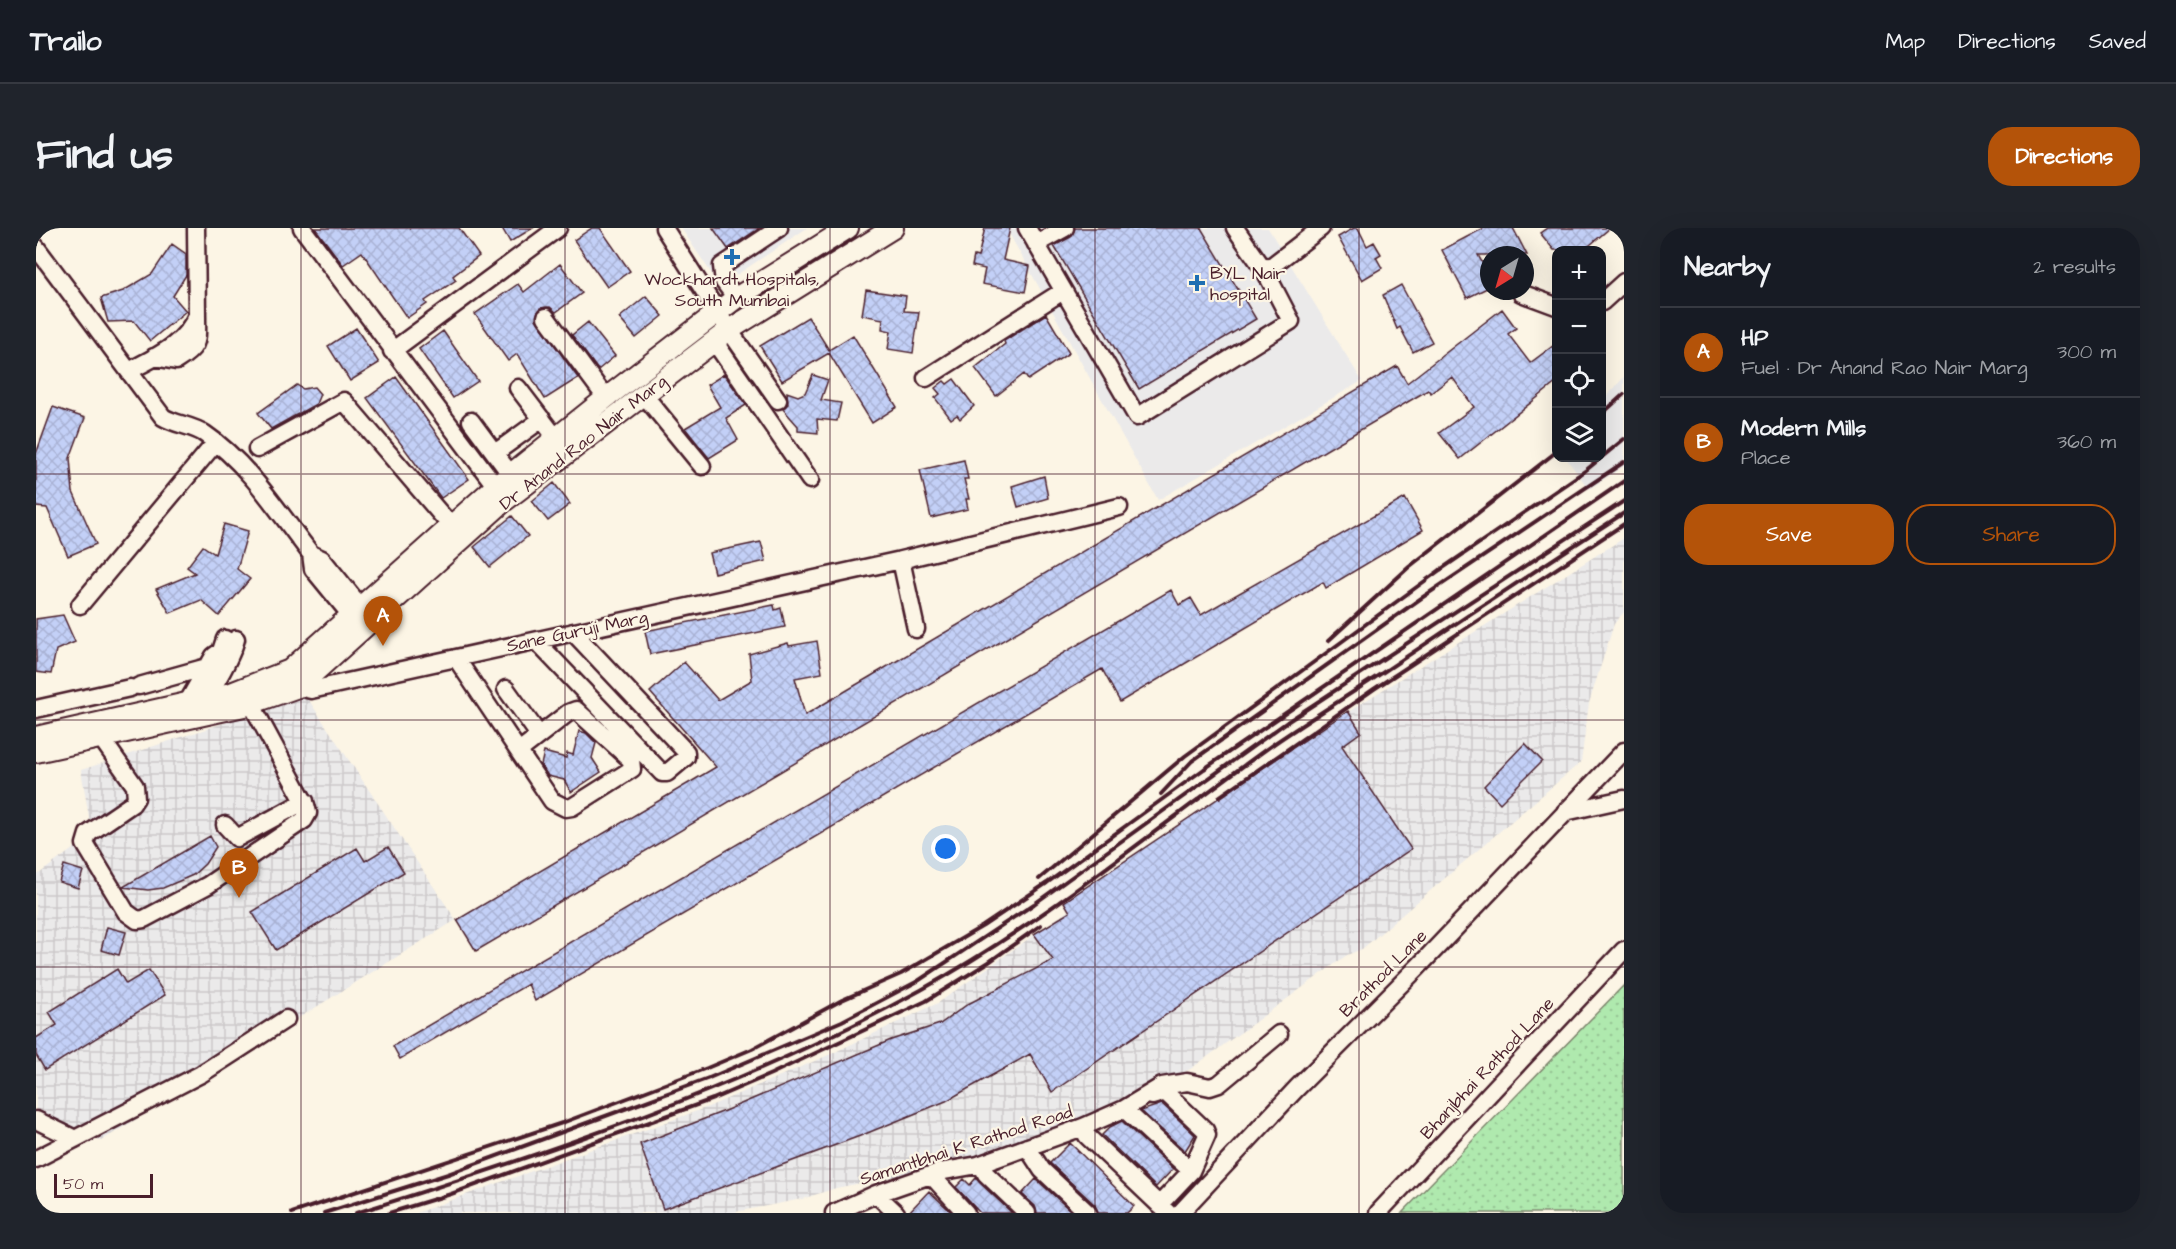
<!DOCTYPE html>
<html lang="en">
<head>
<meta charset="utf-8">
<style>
  :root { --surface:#171b24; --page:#20242c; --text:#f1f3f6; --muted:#9ea1a6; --line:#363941; --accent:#b45309 }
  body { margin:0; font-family:"Architects Daughter",sans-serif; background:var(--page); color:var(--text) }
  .controls { position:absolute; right:18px; top:18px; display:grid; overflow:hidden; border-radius:12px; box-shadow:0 6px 24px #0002 }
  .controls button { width:54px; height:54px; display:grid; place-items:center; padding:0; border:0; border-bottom:2px solid var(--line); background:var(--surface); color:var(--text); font:30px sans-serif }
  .compass { position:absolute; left:1444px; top:18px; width:54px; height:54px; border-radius:50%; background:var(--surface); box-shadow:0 6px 24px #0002; rotate:217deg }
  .scale { position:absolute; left:18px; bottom:15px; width:99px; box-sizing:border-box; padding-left:6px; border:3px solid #4a1f2b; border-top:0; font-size:16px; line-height:21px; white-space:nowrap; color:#4a1f2b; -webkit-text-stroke:4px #fcf5e5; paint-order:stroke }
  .you { position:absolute; left:910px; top:621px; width:21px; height:21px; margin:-15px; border:4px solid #fff; border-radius:50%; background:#1a73e8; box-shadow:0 0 0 9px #1a73e833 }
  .badge { display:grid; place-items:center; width:39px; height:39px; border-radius:50%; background:var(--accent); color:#fff; font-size:20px; font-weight:700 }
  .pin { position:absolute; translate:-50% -50px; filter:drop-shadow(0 2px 3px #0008) }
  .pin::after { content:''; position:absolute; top:32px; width:21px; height:18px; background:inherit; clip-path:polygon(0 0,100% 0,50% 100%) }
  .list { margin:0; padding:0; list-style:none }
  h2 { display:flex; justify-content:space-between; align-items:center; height:78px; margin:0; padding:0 24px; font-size:26px }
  h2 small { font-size:20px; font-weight:400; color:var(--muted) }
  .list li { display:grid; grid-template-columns:39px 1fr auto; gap:18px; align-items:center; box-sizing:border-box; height:90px; padding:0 24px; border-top:2px solid var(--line) }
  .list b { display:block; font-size:22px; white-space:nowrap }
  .list p { margin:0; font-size:20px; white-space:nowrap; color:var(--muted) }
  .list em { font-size:20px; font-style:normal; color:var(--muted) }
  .actions { display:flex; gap:12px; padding:18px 24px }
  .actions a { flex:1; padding:14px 0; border:2px solid var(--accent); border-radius:24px; text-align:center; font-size:21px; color:var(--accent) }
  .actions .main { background:var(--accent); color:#fff }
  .icon { flex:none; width:33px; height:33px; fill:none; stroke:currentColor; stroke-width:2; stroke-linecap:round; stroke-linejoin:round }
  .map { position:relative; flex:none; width:1588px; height:985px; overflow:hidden; border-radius:24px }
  header { display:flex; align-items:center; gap:36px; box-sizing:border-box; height:84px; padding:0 30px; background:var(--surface); border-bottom:2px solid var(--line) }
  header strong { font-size:28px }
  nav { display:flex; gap:33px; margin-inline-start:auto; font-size:21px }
  .intro { display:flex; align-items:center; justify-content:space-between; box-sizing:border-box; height:144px; padding:0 36px }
  h1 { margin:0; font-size:42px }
  .button { padding:15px 27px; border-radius:24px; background:var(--accent); color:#fff; font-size:21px; font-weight:700 }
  main { display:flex; gap:36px; padding:0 36px }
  aside { flex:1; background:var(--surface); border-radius:24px; box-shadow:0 6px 24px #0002 }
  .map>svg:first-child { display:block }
</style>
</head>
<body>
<header>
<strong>Trailo</strong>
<nav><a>Map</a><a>Directions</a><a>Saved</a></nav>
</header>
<div class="intro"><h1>Find us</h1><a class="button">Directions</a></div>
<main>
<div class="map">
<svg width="1588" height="985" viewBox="0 0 1588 985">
  <defs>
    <pattern id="industrial-grid" width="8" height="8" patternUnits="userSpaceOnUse" patternTransform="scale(1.5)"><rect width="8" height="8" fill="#ebeaea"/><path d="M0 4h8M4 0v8" fill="none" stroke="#cbc8c9"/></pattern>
    <pattern id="grass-dots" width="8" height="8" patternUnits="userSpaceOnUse" patternTransform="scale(1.5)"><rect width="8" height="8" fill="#afe9ae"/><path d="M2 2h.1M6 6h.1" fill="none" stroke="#98c796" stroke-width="1.8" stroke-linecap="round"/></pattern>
    <pattern id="building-cross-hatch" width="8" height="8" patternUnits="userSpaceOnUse" patternTransform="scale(1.5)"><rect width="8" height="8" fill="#c3d0f7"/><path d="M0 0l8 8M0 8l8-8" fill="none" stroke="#a9b2d4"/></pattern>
  </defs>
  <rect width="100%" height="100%" fill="#fcf5e5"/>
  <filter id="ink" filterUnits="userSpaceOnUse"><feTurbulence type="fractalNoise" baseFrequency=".0167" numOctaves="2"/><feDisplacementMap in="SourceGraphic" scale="12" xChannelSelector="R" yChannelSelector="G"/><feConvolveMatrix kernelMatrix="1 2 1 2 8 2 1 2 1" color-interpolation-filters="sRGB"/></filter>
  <g filter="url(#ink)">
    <path fill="#ebeaea" d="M645 0H771L684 58Z
      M970 0H1232L1326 153 1122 272Z
      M1588 149V238L1553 261 1530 230H1566V174Z"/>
    <path fill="url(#industrial-grid)" d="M1588 310V384L1578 396 1553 475 1545 534 1326 721 1311 727 1156 840 1092 874 941 932 800 960 766 971 694 985H380L672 879 795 826 902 775 1321 478Z
      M270 468 420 692 65 913 0 881V648L56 607 45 542Z"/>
    <path fill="url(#grass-dots)" stroke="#7c846c" stroke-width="1.5" d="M1588 757V985H1366Z"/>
    <path fill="url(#building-cross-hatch)" stroke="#4a1f2b" stroke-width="1.5" d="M279 0H423L443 28 417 48 420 52 389 73 391 76 371 90 326 24 307 37Z
      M466 0H497L474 14Z
      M556 0H564L594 43 571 59 538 12Z
      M677 0H724L692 21Z
      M949 0H974L967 32 994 38 989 64 946 56 949 41 936 38 938 28 942 29Z
      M1039 0H1165L1220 91 1103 161 1018 18 1035 9Z
      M1318 0H1322L1331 18 1338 14 1345 26 1340 29 1346 40 1326 52 1302 9Z
      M1448 0H1477L1491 27H1442L1453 47V59L1431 70 1406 22Z
      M1511 0H1574L1548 22H1518L1504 5Z
      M136 16 150 26V47L137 68 150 83 114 113 98 93 72 94 65 70 87 63 116 46Z
      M524 36 546 65 520 84 514 79 504 80 500 91 542 150 509 171 481 126 472 133 439 86 482 56 488 64Z
      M1365 57 1396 114 1377 124 1364 99 1361 101 1347 67Z
      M830 62 870 68 868 83 883 84 877 125 852 121 855 103 846 101 847 91 826 87Z
      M610 68 627 88 600 110 583 90Z
      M1466 81 1480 100 1472 106 1494 135 1521 115V154L1424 231 1403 205 1438 179 1416 149 1395 165 1392 162 440 723 421 692 680 539 614 464 648 434 682 472 716 452 713 426 752 415 753 418 781 413 786 445 759 450 769 487 1361 138 1371 155Z
      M1010 86 1033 125 992 152 988 146 960 168 939 140 969 116 968 113Z
      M772 89 793 122 817 107 861 179 836 195 793 125 746 153 724 118Z
      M552 94 579 128 562 142 536 107Z
      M320 100 343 135 314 153 292 118Z
      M407 103 442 153 417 170 383 121Z
      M688 146 710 177 690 190 702 212 673 230 649 200 684 179 671 157Z
      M777 147 792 152 785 172 805 175 801 193 781 191 782 205 762 203V198L747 181 752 176 751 164 762 168 769 165Z
      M360 149 433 251 405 270 331 170Z
      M918 151 938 178 924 191 921 187 915 191 899 170 904 166 899 160 908 153 911 156Z
      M261 157 267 161 278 159 284 166 280 176 235 201 222 185Z
      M17 179 49 190 34 230 37 264 60 316 32 328 11 280 0 279V226Z
      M928 232 932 251H928L933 271H930L932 281 895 290 884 242Z
      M1008 248 1012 270 982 279 976 258Z
      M518 255 534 276 512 293 496 273Z
      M1369 270 1387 302 1290 360 1287 354 1084 474 1066 441 499 773 492 756 364 831 357 818 1135 362 1143 377 1155 370 1165 387Z
      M476 288 492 308 454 339 438 319Z
      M188 296 212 303 201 341 214 351 183 388 165 372 134 385 120 361 159 345 151 339 167 318 179 326Z
      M725 314 730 333 678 345 673 325Z
      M738 377 739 382 745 380 749 399 614 426 609 403Z
      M27 387 39 414 20 422 15 446 0 444V391Z
      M1312 483 1325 504 1306 518 1375 621 1016 864 994 826 910 873 824 908 627 981 604 916 686 884 855 812 904 796 932 776 1017 732 998 706 1034 684 1028 674Z
      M543 503 550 505 560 515 556 530 565 544 535 564 528 552 512 548 505 537 508 524 530 530 531 525 537 527Z
      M1489 515 1506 533 1464 575 1448 558Z
      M174 608 180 619 169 636 157 647 127 660 112 662 87 659Z
      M352 619 368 644 240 722 216 684 321 620 329 633Z
      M28 637 47 643 42 660 23 654Z
      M71 699 90 704 83 727 65 722Z
      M81 741 90 756 113 742 129 767 9 842 0 827V810L21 797 13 784Z
      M1126 876 1159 907 1149 923 1105 883Z
      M1086 893 1137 941 1120 959 1066 907 1074 899Z
      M1034 915 1098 978 1091 985H1062L1059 977 1014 935Z
      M940 950 943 954 976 985H944L920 959 928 951 934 957Z
      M1000 951 1037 985H1001L999 978 986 966Z
      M893 963 912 981 916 985H872Z"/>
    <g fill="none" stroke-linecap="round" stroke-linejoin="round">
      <defs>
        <path id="minor" d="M266 0 467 268
          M628 0 693 102 742 172
          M991 0 1101 189 1255 93 1229 43 1199 0
          M1000 16 1029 0
          M0 19 127 189C140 197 156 197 169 206 213 236 243 285 275 326L286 331 324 378
          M1229 43 1285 0
          M1485 65 1520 78
          M700 70 688 54 686 38 743 0
          M1566 74 1588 54
          M510 89 570 170
          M678 113 774 252
          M356 123 522 0
          M118 129 140 133C164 118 161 114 161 88
          M93 143C119 129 149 117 161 87L160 0
          M890 150 1027 63
          M482 160 520 210
          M608 167 666 238
          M435 193 475 247
          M221 221 308 173 415 298
          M459 225 506 191
          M275 326 277 341 322 396
          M865 332 880 401
          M44 377 180 214
          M500 413 626 545H631L650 529V524L537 404
          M420 430 516 573 530 580 536 579 596 541 595 532 540 482 532 485 483 523
          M258 451 262 459 275 462 865 332 1083 279
          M103 458 171 439
          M470 461 503 507
          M172 470C181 450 195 431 200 411
          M151 475 178 428 185 423 189 411
          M0 481 94 460
          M65 510 99 558 100 570 96 576 52 606 49 616 90 684 101 692 108 691 172 657 268 592 272 585 270 577 210 466
          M1529 584 1588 571
          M189 597 201 610 269 573
          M1116 868 1129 864 1169 902 1171 907 1155 943 1123 977
          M1088 881 1155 943
          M0 892 39 911
          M1047 899 1051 908 1132 985
          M991 919 1006 942 1052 985
          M0 931 165 846 250 791
          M945 936 950 946 991 985
          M895 947 930 985
          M840 966 860 985
          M798 985 840 966 903 944 942 937 1047 899 1088 881 1126 858 1151 854 1174 859 1183 856 1243 806
          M1144 985 1261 860 1382 739 1588 523
          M1342 985 1588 722"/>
        <path id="major" d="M0 509 195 465 254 442 460 258 570 170 700 70 812 0
          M0 524 208 478 262 459 467 274 693 102 857 0"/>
      </defs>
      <use href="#minor" stroke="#4a1f2b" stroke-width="21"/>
      <use href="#major" stroke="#4a1f2b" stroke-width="24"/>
      <use href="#minor" stroke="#fcf5e5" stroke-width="16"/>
      <use href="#major" stroke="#fcf5e5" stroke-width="20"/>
      <path stroke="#4a1f2b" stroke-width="4" d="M1566 186 1588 166
        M1292 413 1373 339 1520 224
        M1125 566 1156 533 1384 371 1588 234
        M1183 569 1338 461 1588 296
        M1003 651 1149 528 1404 342 1549 243 1588 211
        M256 985 526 895 671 840 716 821 806 772 865 746 947 698 1011 655 1168 541 1588 253
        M288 985 412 946 673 850 806 793 882 753 998 676 1251 494 1588 273
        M320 985C511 925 709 859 885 762 1012 692 1122 598 1239 515 1271 493 1305 472 1337 451 1421 395 1504 339 1588 285
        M353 985 415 966 677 871 735 846 890 773 953 734 1005 697"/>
    </g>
  </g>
  <path fill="none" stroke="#4a1f2b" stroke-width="1.5" stroke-opacity="0.55" d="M265 0V985M529 0V985M794 0V985M1059 0V985M1323 0V985M0 246H1588M0 492H1588M0 739H1588"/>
  <g fill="#1f6fb2" stroke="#fcf5e5" stroke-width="2">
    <path d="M693 20h6v6h6v6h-6v6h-6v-6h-6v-6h6z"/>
    <path d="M1158 46h6v6h6v6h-6v6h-6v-6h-6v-6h6z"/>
  </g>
  <g text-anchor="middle" stroke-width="4.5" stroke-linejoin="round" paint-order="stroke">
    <g font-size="18" fill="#4a1f2b" stroke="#fcf5e5" text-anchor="start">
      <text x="1174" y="51">BYL Nair<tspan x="1174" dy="21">hospital</tspan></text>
      <text x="696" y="57" text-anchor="middle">Wockhardt Hospitals,<tspan x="696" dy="21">South Mumbai</tspan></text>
    </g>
    <g font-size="18" fill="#4a1f2b" stroke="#fcf5e5">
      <text transform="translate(547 214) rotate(-38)" y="6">Dr Anand Rao Nair Marg</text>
      <text transform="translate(541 403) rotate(-12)" y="6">Sane Guruji Marg</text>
      <text transform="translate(1347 745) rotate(-45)" y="6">Brathod Lane</text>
      <text transform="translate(1451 840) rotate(-47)" y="6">Bhanjbhai Rathod Lane</text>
      <text transform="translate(930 917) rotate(-18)" y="6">Samantbhai K Rathod Road</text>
    </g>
  </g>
</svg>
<div class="controls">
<button>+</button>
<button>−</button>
<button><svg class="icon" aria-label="locate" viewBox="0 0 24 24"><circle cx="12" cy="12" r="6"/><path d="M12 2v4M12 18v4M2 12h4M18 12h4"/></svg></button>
<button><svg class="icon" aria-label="layers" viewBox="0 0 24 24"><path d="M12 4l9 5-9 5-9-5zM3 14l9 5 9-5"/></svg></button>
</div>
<svg class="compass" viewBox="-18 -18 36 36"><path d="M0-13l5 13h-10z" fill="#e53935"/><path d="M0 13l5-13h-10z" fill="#9ea1a6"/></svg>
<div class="scale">50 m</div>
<div class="you"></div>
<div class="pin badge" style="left:347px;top:418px">A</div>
<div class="pin badge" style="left:203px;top:670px">B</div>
</div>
<aside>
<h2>Nearby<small>2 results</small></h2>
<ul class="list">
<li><span class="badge">A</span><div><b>HP</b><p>Fuel · Dr Anand Rao Nair Marg</p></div><em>300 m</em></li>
<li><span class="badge">B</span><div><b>Modern Mills</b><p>Place</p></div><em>360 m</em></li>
</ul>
<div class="actions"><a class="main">Save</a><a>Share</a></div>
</aside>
</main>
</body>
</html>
